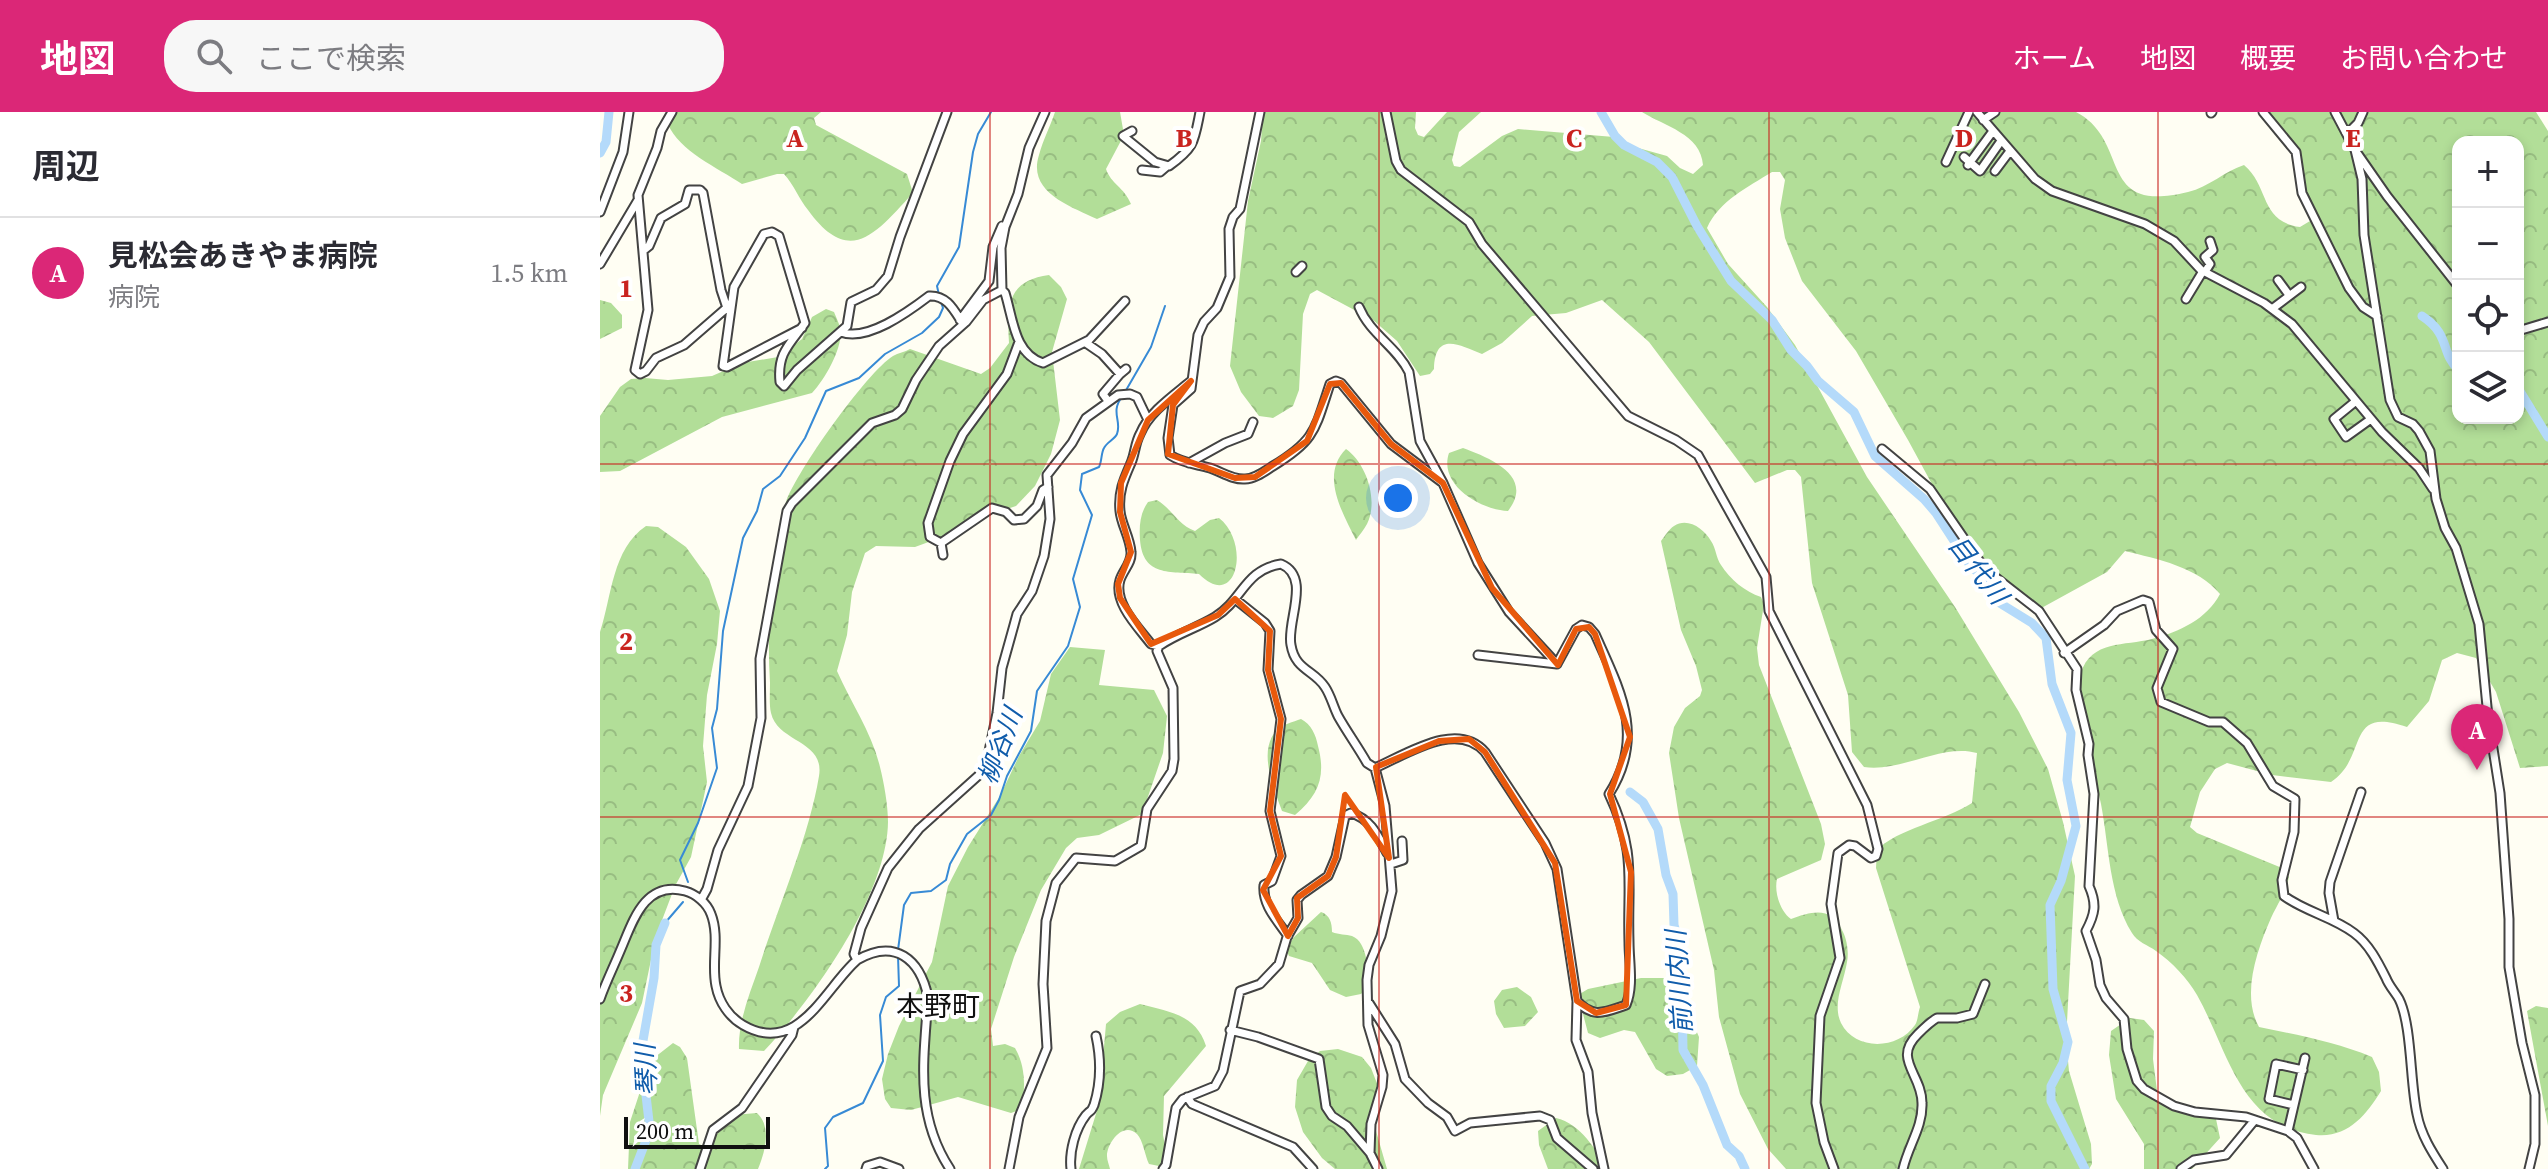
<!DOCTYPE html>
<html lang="ja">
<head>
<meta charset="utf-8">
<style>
  :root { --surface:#fff; --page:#f7f7f7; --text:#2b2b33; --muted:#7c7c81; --line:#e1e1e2; --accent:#db2777 }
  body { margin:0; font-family:"Source Serif 4","Noto Sans JP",serif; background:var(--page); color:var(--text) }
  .controls { position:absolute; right:24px; top:24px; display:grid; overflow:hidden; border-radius:16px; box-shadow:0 4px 12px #0003 }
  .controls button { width:72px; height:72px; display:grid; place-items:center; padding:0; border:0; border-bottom:2px solid var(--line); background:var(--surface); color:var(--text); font:40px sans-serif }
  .scale { position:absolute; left:24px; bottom:20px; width:146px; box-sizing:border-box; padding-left:8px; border:4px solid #101010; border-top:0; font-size:22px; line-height:28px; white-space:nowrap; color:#101010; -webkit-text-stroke:6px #fff; paint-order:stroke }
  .you { position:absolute; left:798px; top:386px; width:28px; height:28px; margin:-20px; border:6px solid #fff; border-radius:50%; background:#1a73e8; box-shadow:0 0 0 12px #1a73e833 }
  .badge { display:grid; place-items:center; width:52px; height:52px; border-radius:50%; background:var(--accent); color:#fff; font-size:26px; font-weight:700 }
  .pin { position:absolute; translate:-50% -66px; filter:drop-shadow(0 2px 4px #0008) }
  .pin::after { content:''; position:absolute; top:42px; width:28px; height:24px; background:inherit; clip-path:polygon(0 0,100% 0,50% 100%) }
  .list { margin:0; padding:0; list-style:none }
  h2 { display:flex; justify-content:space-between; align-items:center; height:104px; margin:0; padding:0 32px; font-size:34px }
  h2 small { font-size:26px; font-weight:400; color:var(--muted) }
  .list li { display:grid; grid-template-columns:52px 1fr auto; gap:24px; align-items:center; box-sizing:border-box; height:112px; padding:0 32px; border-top:2px solid var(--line) }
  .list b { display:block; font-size:30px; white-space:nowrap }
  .list p { margin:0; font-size:26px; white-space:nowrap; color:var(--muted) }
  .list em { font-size:26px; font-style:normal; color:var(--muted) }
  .icon { flex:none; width:44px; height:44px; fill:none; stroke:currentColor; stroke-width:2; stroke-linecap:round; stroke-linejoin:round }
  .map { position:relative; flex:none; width:1948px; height:1057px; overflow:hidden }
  header { display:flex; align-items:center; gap:48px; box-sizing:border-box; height:112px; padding:0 40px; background:var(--accent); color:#fff }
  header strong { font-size:38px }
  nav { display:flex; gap:44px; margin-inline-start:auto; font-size:28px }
  .search { width:560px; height:72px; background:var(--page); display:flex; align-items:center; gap:20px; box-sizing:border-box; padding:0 28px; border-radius:32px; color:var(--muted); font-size:30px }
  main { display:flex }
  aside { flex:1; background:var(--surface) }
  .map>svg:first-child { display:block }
</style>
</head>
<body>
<header>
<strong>地図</strong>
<div class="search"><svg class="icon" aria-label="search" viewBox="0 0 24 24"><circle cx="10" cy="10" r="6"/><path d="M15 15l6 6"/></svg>ここで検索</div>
<nav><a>ホーム</a><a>地図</a><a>概要</a><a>お問い合わせ</a></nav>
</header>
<main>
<aside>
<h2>周辺<small></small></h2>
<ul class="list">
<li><span class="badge">A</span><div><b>見松会あきやま病院</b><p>病院</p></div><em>1.5 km</em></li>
</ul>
</aside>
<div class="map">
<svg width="1948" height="1057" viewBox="0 0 1948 1057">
  <defs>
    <pattern id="forest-crowns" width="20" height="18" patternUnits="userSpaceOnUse" patternTransform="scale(2)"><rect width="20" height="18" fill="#b2de98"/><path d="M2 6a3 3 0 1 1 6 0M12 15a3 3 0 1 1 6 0" fill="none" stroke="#98bd82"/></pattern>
  </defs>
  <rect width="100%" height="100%" fill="#fffef3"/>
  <path fill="url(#forest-crowns)" fill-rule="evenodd" d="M74 0H221L214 6 216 13 307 62 313 81C276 121 250 156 208 98 199 87 194 73 184 62H177L142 72C118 56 79 39 68 12Z
    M455 0H520L524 23 506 57C511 72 524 75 531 92L497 107C470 94 427 80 439 43 443 28 450 15 455 0Z
    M663 0H816L815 16 818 23 824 25 847 0H881L859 20 852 48 854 54 860 55 902 24 918 17 1014 25 1031 34 1067 44 1080 56 1093 62 1103 53C1101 22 1064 14 1042 0H1476C1532 29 1495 103 1588 80 1609 75 1625 59 1644 53 1670 75 1659 109 1700 115L1710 109 1712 101 1701 59 1684 23 1663 0H1936L1948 19V654L1920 656 1896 580 1876 546 1857 541 1842 548 1829 589 1807 615C1744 593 1769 645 1731 670L1672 663 1627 651 1615 657 1600 680 1590 715 1597 721 1682 756 1689 765C1686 780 1678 791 1671 806 1657 838 1641 883 1659 915 1698 923 1736 930 1772 945L1779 960 1781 979C1766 1003 1748 1026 1716 1023 1639 1014 1629 940 1597 883 1588 867 1572 850 1556 839 1548 833 1537 830 1532 821 1509 784 1509 734 1501 692 1494 659 1484 625 1479 591 1478 582 1479 570 1481 561 1491 528 1525 534 1552 527 1579 520 1607 507 1620 482 1598 455 1557 447 1525 439L1507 460 1436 499 1427 496 1352 409 1308 328 1256 239 1202 169 1185 126 1180 97 1185 68 1180 60H1172C1148 75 1119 89 1107 116L1128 152 1167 195 1195 233 1267 365 1355 495 1419 600 1448 657 1463 710 1475 764 1466 928 1469 959 1491 1032 1492 1052 1489 1057H1186L1168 1037 1140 982 1119 905 1114 858 1079 706 1069 641 1074 615 1085 596 1100 584 1102 578 1096 554 1081 518 1061 429C1065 424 1069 417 1074 414 1088 405 1104 417 1111 429 1116 436 1116 446 1121 453 1130 467 1145 480 1161 485L1164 492 1157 536 1159 553 1221 712 1225 732 1221 748 1177 767C1174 780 1180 799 1191 807 1213 799 1232 794 1243 820 1247 828 1249 841 1247 850 1244 870 1232 892 1241 911 1255 939 1298 938 1315 913 1318 909 1318 900 1320 895L1276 756 1277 738C1297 717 1344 709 1372 691L1377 641C1342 631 1299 661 1264 655L1252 640 1248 583 1212 471 1201 365 1195 358H1187L1155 371 1049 230 1002 188 966 201 932 204 902 231 882 242C859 233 835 219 834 257L830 262 820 264 797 229 773 208 717 178 710 182 703 202 699 278 693 294 673 306 659 304 641 280 630 254 648 89 661 29ZM1858 30H1918V306H1858Z
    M449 163 461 175 467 187 452 240 460 308 451 342 435 374 416 394 389 403 345 424 315 435 276 434 265 441 252 480 247 523 237 559C251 591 272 621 280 655 284 671 288 693 288 710 287 783 213 887 164 939L139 937C138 909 150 881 159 855 178 795 209 725 219 664 225 628 178 631 171 601 169 592 170 581 170 571 167 522 170 474 179 426 181 414 182 401 186 390 196 360 267 260 293 244 298 241 305 240 310 237L381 262 390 256 409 231C407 195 406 169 449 163Z
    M0 188 11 191 22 203V216L0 227Z
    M226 197 234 200C236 205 240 213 241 219 241 239 225 267 212 281L122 305 20 359 0 360V304L20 275 31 267 45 266 68 268 112 264 142 251 178 245 202 227 212 205Z
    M863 336C890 346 935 364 908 399 881 398 838 373 849 341Z
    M746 337C766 351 779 388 767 412 764 418 759 423 756 428 742 400 720 363 746 337Z
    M557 388C572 397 578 413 595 419L610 408 619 406C651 431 637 500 599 462 570 459 543 465 540 428 539 414 540 401 548 390Z
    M46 414 58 415 86 435 109 467 120 499 117 532 107 583 103 634 107 670 91 745 75 774 56 824 42 891 3 983 0 1004V520C12 484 12 437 46 414Z
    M470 535 505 538 499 573 554 578 567 604 563 641 542 702 499 723 477 726 466 736 441 778 414 845 391 917 393 934 405 932 415 936C426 955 425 975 422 997L411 1001 358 985 311 998 291 996 285 987 282 967 288 942 299 914 332 850 348 774 368 735 400 684 419 644 440 609 451 562Z
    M701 607C711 612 716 623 718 634 726 664 719 683 695 703L682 699C674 677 657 638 677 618 683 612 693 610 701 607Z
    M721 800C730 803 732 811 732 820 739 823 746 822 752 824 768 830 767 859 771 872L761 882 746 885 730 878 712 851 689 844 686 837 694 825Z
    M1041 866H1067L1078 876 1099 925 1097 954 1083 962 1067 964 1056 957 1035 920 1024 918 1000 926 988 921 978 883 988 877Z
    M917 875 931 885 938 900 925 914 904 916 896 902 894 889 902 878Z
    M540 892C569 900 596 902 606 934L564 984 563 1023 567 1044 559 1054 549 1052C545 1044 543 1028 537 1022 523 1009 507 1031 507 1044 507 1048 509 1053 510 1057H479L499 992 506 912 520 900Z
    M1936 894 1948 896V1014L1927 899Z
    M1530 906 1544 908 1554 919 1553 947 1557 979 1569 989 1605 999 1616 1007 1620 1026 1592 1057H1544V1032L1516 987 1509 943 1511 919Z
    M73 931 80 935 87 946 99 1032 106 1035 133 1003 157 1001C172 1015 165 1040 158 1057H28L30 1010 50 949Z
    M738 937 762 945 771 956 778 974 774 1012 787 1057H735L722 1046 703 1020 695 995 697 968 708 949 720 939Z
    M956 1006C981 1012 995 1037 1008 1057H948L939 1033 938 1019Z"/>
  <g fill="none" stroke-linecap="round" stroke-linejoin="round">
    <path stroke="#378ad5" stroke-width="2" d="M339 183 337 174 359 135 373 40 378 22 391 0
      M525 280 551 235 565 194
      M88 770 80 748 98 711 117 656 112 616 117 597 123 519 143 426 157 399 163 377 180 364 205 326 226 279 259 266 285 242 322 221 339 205 343 196 341 190
      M65 811 83 790
      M298 838 304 793 311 781 331 779 346 768 350 752 367 722 391 703 399 688 407 664 431 619 437 579 468 534 480 495 473 467 492 403 480 378 482 362 499 355C502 349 501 341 504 336 507 330 514 328 517 322 522 309 510 300 522 285
      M225 1057 228 1054 225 1016 233 1005 263 991 283 949 280 903 286 885 299 874 298 844"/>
    <path stroke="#b4dafa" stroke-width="9" d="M1001 0 1015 24 1024 33 1057 50 1072 65 1097 114 1131 169 1172 208 1191 238 1207 254 1218 269 1254 300 1275 344 1324 387 1336 401 1371 455 1389 469 1398 490 1432 511 1446 526 1452 572 1471 621 1467 668 1476 714 1461 769 1450 793 1453 877 1468 930 1463 951 1451 974V989L1485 1057
      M0 41 6 30 9 0
      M1822 204C1851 223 1840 240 1858 257
      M1918 276 1948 325
      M1030 680 1043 690 1058 717 1066 763 1073 782 1074 813 1079 830 1077 858 1082 880 1083 938 1103 973 1127 1033 1139 1044 1145 1057
      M35 1057 50 1018 41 940 54 866 56 833 65 811"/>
    <defs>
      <path id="minor" d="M72 0 61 19 57 36 38 83 48 198 35 258 40 262 46 259 56 246 84 233 130 193
        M445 0 429 36 418 82 405 115 401 136 402 178 405 181C413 206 414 242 443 251L489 228 525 189
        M660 0 640 97 633 105 629 117 630 165 617 196 604 210 598 223 591 277 573 293 568 326 570 343C582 351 596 352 610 356 622 360 633 368 645 367 655 367 665 359 673 354 716 328 715 317 730 272L736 269 741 271 791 332 843 371
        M786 0 796 49 801 58 869 110 882 132 1028 304 1076 328 1098 343 1166 465 1169 499 1267 693 1278 737 1276 744 1271 746 1255 734 1249 733 1238 741 1231 792 1240 846 1220 904 1216 991 1224 1030 1234 1057
        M1377 0 1435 67 1452 79 1545 112 1574 129 1601 158 1664 191 1692 212 1782 320 1819 356 1833 377
        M1663 0 1696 40 1702 81 1749 176 1763 195 1777 204
        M1735 0 1755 38 1787 84 1858 174
        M1611 1 1612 0
        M1383 8 1395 0
        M532 19 523 24 555 50 569 54C595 35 594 30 600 0
        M1747 22 1758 11 1763 0
        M1755 38 1762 67 1764 123 1790 288 1798 305 1813 312 1819 319 1830 339 1836 387 1845 416 1856 436 1879 512 1888 605 1900 681 1909 807V855L1922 931 1935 983V1032L1929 1057
        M1364 45 1380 59 1401 29
        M1346 50 1369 0
        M1368 53 1393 19
        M542 58 560 60 567 54
        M1395 59 1410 39
        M0 100 23 40 29 0
        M44 138 49 134 61 106 85 92 89 78H100L103 81 121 178 126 193 130 192
        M0 152 38 88
        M696 160 702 154
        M1605 160 1610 152 1605 145 1613 138 1610 129
        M1678 168 1689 183
        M1586 187 1603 159
        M759 195C770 222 797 235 809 260L820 329 843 371 878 451 909 500 957 552
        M1672 197 1701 175
        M360 208 389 169 393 135 402 114
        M202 216 127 255 123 254 134 175 164 122 172 120 179 124 205 211C190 232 177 241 180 270L184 274 197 258 247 214 251 190 276 178 288 164 300 125 347 0
        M1918 219 1948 210
        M241 220C267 230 308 200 329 184 347 183 354 198 363 212
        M486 231 502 242 520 262 526 257
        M591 269C573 284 549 300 540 322 535 331 535 342 531 351 524 367 518 380 520 399 521 412 530 425 531 440 532 451 523 458 520 468 513 491 539 516 551 532L559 534C578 521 597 516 615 505 643 488 644 458 681 452 712 465 686 510 691 533 695 558 714 558 725 575 731 584 733 594 738 604 747 620 758 635 767 651L775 656 785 694 792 779 781 824 769 853 767 868 768 913 783 963 782 975 771 1012 770 1041
        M508 289 503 282 520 262
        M1756 289 1734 307 1746 325 1771 307
        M1282 337 1330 377 1385 457 1439 499 1477 557 1476 578 1489 632 1488 643 1494 682 1489 774C1497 792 1495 802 1486 819L1496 848 1500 873 1506 886 1524 907 1527 937 1537 969 1544 977 1574 994 1595 1000 1646 1005 1688 1019 1697 1026 1714 1057
        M589 351 625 331 648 322 653 310
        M341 431 330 425 328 411 350 349 363 322 407 262 419 230
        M341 431 392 396 406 400 414 408 424 407 437 394 443 378 448 375
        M341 431 343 443
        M635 487 665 511 670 519 668 558 681 607 670 699 681 744 672 769 664 773C662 793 677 808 688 824
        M1464 541 1504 513 1517 499 1543 488 1549 490 1556 518 1573 537 1557 576 1561 590 1609 610H1623L1647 631 1673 674 1695 687 1694 720 1682 768 1684 784C1706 800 1733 805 1754 821 1769 832 1778 850 1786 866 1789 874 1795 880 1799 887 1812 913 1810 971 1817 1002 1821 1023 1832 1040 1843 1057
        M878 543 957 552
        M957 552 976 517 982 513 989 515 995 522C1020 578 1046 624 1009 682 1037 741 1027 769 1029 830 1029 851 1034 874 1026 893 1005 900 993 907 977 889
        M775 656C807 642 857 608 885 640L945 731 957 757 977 889 976 928 988 960 992 1001 1004 1057
        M791 752 803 748 802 729
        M101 788 107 777 118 738 148 674 161 606 160 547 187 399 192 391 272 311 295 303 302 297 316 268 339 234 366 210 383 188 402 178
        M1734 809 1729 781 1730 770 1761 680
        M257 848 254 842 261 816 288 756 319 717 379 663 388 644 397 601 402 556 414 513 417 502 432 479 444 444 450 407 447 363 472 331 486 306 518 283 530 282 537 285 548 308
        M0 887C6 870 14 854 21 837 33 809 45 768 85 779 96 782 107 791 111 802 120 825 111 851 116 874 119 890 129 905 143 913 198 945 225 876 257 848 295 826 320 847 328 885 324 947 314 1002 350 1057
        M769 891 795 932 805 967 828 991 847 1005 855 1019 870 1011 940 1004 950 1008 957 1026 993 1057
        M630 918 658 925 719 947 726 995 732 1004 747 1014 770 1041 778 1057
        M587 985 592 992 693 1035 713 1057
        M1694 993 1669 987 1676 952 1703 958
        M1688 1019 1705 946
        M100 1057 113 1018 142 996 192 923 194 915
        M266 1057 267 1054 280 1050 299 1057
        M409 1057 419 1005 447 936 443 872 446 809 456 771 476 746 515 749 541 734 547 697 572 659 574 647 573 576 557 539 559 534
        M471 1057C469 1040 475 1017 486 1003 492 996 490 1002 494 993 501 971 501 947 496 924
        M563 1057 566 1053 576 996 583 987 615 974 623 959 640 879 660 872 679 852 687 825 698 806 697 788 701 783 728 764 736 745 745 704 751 701C771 707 778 724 787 741
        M1303 1057C1308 1034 1323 1015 1322 991 1322 962 1292 947 1318 922 1324 916 1330 910 1337 906H1357L1373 902 1385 872
        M1581 1057 1594 1048 1626 1043 1654 1009"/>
    </defs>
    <use href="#minor" stroke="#434343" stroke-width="11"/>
    <use href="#minor" stroke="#fff" stroke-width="7"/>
  </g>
  <path fill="none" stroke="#e8590c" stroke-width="6" stroke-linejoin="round" d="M591 269 573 293 568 342 635 366 655 365 707 329 730 272 741 271 791 332 843 371 892 476 958 553 976 517 989 515 995 522 1030 625 1010 682 1031 760 1026 893 996 901 977 889 955 751 885 640 869 627 839 629 776 655 789 746 745 683 736 745 728 764 697 786 698 806 688 824 663 778 681 744 670 699 681 607 668 558 670 519 635 487 618 503 551 532 520 486 518 472 531 440 520 400 521 371 548 308Z"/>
  <path fill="none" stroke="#c9231f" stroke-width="2" stroke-opacity="0.55" d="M390 0V1057M779 0V1057M1169 0V1057M1558 0V1057M0 352H1948M0 705H1948"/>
  <g text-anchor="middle" stroke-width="8" stroke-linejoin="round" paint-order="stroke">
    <g font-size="26" font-style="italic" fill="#105cab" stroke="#fff">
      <text transform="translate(1378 458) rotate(52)" y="9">目代川</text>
      <text transform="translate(400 634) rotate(-69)" y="9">柳谷川</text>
      <text transform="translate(1079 870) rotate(-94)" y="9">前川内川</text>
      <text transform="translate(46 958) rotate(-93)" y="9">琴川</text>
    </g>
    <g font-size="28" fill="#101010" stroke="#fff">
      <text x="338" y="904">本野町</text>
    </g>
  </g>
  <g font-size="26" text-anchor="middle" font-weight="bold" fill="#c9231f" stroke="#fff" stroke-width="8" stroke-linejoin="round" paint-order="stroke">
    <text x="195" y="35">A</text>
    <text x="584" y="35">B</text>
    <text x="974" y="35">C</text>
    <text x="1364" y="35">D</text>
    <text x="1753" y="35">E</text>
    <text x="26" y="185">1</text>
    <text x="26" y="538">2</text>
    <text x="26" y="890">3</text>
  </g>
</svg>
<div class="controls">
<button>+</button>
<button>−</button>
<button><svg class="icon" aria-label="locate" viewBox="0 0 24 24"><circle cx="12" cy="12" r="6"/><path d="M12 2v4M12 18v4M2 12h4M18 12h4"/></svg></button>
<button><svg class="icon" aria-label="layers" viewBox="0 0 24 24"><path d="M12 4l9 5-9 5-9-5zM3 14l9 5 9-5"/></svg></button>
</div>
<div class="scale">200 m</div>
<div class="you"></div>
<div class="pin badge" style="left:1877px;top:658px">A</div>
</div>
</main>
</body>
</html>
